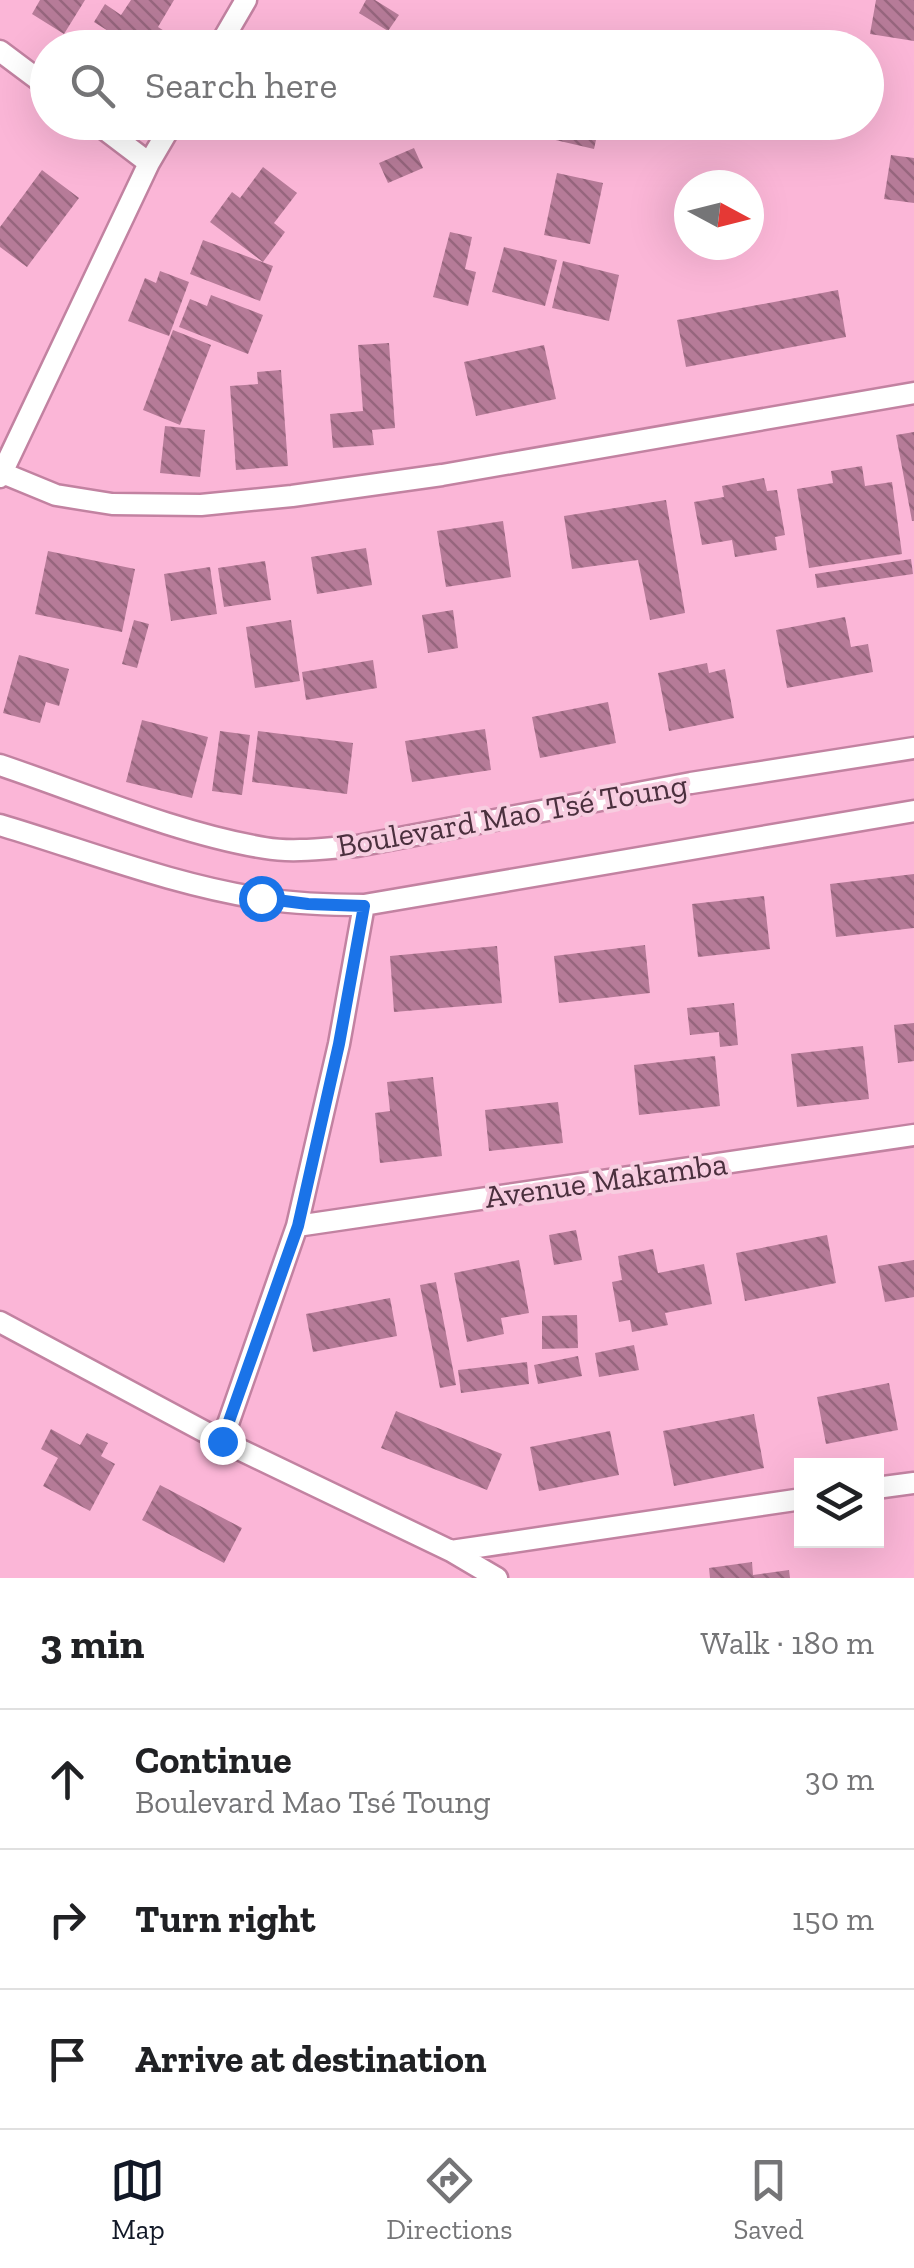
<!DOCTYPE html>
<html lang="en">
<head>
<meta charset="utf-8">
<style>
  :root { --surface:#fff; --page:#f2f2f2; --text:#202124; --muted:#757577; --line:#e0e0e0; --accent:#111827 }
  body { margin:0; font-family:"Zilla Slab",serif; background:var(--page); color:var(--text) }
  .controls { position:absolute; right:30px; bottom:30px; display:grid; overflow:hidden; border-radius:0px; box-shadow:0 10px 40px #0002 }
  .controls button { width:90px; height:90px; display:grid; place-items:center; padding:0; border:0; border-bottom:2px solid var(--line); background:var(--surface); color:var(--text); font:50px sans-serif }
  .compass { position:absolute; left:674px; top:170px; width:90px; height:90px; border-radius:50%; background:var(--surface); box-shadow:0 10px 40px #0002; rotate:97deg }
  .stop { position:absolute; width:30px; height:30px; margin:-22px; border:8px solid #1a73e8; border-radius:50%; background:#fff }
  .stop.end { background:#1a73e8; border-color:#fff; box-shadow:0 2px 10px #0008 }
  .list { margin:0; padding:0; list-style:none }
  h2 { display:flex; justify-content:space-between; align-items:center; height:130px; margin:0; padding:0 40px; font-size:42px }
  h2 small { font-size:32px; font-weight:400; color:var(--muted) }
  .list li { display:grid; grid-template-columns:65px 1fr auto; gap:30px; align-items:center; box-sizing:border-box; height:140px; padding:0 40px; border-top:2px solid var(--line) }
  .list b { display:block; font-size:38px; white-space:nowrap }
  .list p { margin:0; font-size:32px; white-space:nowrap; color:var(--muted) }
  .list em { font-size:32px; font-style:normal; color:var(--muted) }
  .icon { flex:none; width:55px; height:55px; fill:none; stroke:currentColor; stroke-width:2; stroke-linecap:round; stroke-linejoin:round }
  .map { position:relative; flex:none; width:914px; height:1578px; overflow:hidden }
  .search { position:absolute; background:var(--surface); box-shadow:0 10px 40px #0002; left:30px; right:30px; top:30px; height:110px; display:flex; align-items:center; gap:25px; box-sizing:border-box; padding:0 35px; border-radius:55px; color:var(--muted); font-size:38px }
  .sheet { height:550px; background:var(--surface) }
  nav { display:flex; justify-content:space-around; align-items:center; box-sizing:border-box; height:140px; border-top:2px solid var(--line); background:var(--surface); font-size:28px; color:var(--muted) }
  nav a { display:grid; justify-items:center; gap:5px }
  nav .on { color:var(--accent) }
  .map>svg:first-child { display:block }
</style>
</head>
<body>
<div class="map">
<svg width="914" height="1578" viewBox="0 0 914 1578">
  <defs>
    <pattern id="building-back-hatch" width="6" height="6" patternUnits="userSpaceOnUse" patternTransform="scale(2.5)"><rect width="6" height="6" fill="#b67b98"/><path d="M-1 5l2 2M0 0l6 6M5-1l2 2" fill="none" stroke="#96657d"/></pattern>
  </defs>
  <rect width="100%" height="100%" fill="#fbb6d7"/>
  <path fill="url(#building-back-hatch)" d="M40 0H85L64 34 32 14Z
    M131 0H174L158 27 169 34 160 48H135L94 22 105 4 121 15Z
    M366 0H375L399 15 388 31 359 13Z
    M876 0H914V41L870 34Z
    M550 122H600L594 149 547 138Z
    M414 148 423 168 388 183 379 163Z
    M891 155 914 158V203L884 199Z
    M263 167 297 193 274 223 285 232 263 262 210 222 232 192 240 198Z
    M42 170 79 198 27 267 0 247V227Z
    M557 173 603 183 590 244 544 235Z
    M450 232 472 237 465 269 476 272 468 306 433 297Z
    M203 240 273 266 260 301 190 274Z
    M504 247 557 260 545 306 492 292Z
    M563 261 619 275 609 321 552 308Z
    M160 271 189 282 169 336 128 321 145 278 156 283Z
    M838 290 846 337 686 367 677 320Z
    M211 295 263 315 248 354 179 327 190 299 207 306Z
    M173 330 211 345 180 425 143 410Z
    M389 343 395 428 372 430 374 445 333 448 330 414 363 411 358 345Z
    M544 345 556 399 476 416 464 362Z
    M281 370 288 466 236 470 230 386 258 384 257 372Z
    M165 426 205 430 200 477 160 473Z
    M914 432V521H912L896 435Z
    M862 466 865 486 892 482 902 554 809 568 797 489 833 483 831 471Z
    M764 478 767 491 777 490 785 535 775 537 777 550 735 557 732 540 702 545 694 502 724 497 722 486Z
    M666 500 685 613 650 620 638 560 572 569 564 516Z
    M503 521 511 577 446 587 437 531Z
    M366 548 372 585 317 594 311 557Z
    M48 551 135 569 122 632 35 614Z
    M911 559 913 574 817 588 815 574Z
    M265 561 271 600 224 607 218 568Z
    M210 567 217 614 171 621 164 574Z
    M453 610 458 648 428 653 422 615Z
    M845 617 851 647 868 644 873 672 787 688 776 630Z
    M134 620 149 624 137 668 122 664Z
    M291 620 300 681 255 688 246 627Z
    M19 655 69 669 59 706 46 702 40 723 3 713Z
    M373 660 377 688 306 700 302 672Z
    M707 663 709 673 725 669 734 718 669 731 658 673Z
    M608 702 616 743 540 758 532 717Z
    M142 720 208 737 192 798 126 782Z
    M485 729 491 770 412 782 405 741Z
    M220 731 250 735 242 795 212 791Z
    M258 731 353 743 347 794 252 782Z
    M914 874V928L836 937 830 884Z
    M764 896 770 949 698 957 692 904Z
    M645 945 650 993 559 1003 554 956Z
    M497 946 502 1003 394 1012 390 956Z
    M734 1003 738 1045 720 1047 719 1032 690 1035 687 1008Z
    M914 1023V1061L898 1063 894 1025Z
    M863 1046 869 1099 797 1107 791 1054Z
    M715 1056 720 1106 639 1115 634 1065Z
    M433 1077 442 1156 380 1163 375 1113 390 1111 387 1082Z
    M558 1102 563 1143 489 1151 485 1110Z
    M576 1230 582 1260 554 1265 549 1235Z
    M827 1235 836 1283 745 1301 736 1253Z
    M653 1249 658 1273 704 1264 712 1304 665 1313 668 1325 632 1332 630 1320 619 1322 612 1282 622 1280 618 1256Z
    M519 1260 529 1313 501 1318 504 1334 467 1342 454 1273Z
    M914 1260V1297L885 1302 878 1266Z
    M436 1282 456 1385 440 1388 420 1285Z
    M390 1298 397 1336 313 1352 306 1314Z
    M577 1315 578 1348 542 1349V1316Z
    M634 1345 639 1370 599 1377 595 1353Z
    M578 1356 582 1376 538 1384 534 1365Z
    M527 1362 529 1384 461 1393 458 1370Z
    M889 1383 898 1430 826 1444 817 1397Z
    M396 1411 502 1454 487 1490 381 1448Z
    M754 1414 764 1468 674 1486 663 1431Z
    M51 1429 80 1445 87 1433 108 1443 101 1456 115 1464 90 1511 43 1486 58 1458 41 1449Z
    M610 1431 619 1475 539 1491 530 1447Z
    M160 1485 242 1528 224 1563 142 1520Z
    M752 1562 753 1575 789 1570 790 1578H710L709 1568Z"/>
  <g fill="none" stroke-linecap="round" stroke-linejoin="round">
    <defs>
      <path id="minor" d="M218 48 246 0
        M0 51 48 87
        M95 122 149 163
        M0 472 56 495 112 504 201 505 292 496 442 475 914 393
        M0 477 149 163 173 122
        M0 765C83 793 179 834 265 848 294 853 327 848 357 846L691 783 914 748
        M0 825C87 851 176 886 265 899 298 904 331 905 364 905L914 811
        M297 1226 914 1135
        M0 1322 222 1441 451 1551 497 1578
        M222 1441 297 1226 339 1044 364 905
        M876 1488 914 1483
        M451 1551 802 1499"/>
    </defs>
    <use href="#minor" stroke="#c282a1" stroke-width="25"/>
    <use href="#minor" stroke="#fff" stroke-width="20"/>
  </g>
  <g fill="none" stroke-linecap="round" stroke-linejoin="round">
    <path stroke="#1a73e8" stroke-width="12" d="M222 1441 298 1226 339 1044 364 906 308 904 261 898"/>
  </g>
  <g text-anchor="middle" stroke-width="8" stroke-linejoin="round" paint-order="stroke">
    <g font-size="32" fill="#4b303e" stroke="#f7cde0">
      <text transform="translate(512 815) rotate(-10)" y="11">Boulevard Mao Tsé Toung</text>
      <text transform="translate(606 1180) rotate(-8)" y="11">Avenue Makamba</text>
    </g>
  </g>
</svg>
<div class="controls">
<button><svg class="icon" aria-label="layers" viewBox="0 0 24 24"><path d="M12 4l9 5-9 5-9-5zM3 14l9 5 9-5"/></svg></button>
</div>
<svg class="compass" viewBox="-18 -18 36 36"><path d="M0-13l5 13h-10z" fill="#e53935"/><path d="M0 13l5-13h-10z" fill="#757577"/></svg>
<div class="stop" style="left:261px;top:898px"></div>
<div class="stop end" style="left:222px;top:1441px"></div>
<div class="search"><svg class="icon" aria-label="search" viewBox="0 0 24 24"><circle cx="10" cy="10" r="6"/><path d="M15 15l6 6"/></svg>Search here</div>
</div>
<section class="sheet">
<h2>3 min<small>Walk · 180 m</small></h2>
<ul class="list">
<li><svg class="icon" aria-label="ahead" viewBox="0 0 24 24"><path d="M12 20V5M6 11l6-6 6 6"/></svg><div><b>Continue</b><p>Boulevard Mao Tsé Toung</p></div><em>30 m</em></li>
<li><svg class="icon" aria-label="right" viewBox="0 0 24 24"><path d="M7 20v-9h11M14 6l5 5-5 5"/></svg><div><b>Turn right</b></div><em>150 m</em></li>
<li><svg class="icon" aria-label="arrive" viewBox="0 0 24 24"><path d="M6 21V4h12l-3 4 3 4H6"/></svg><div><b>Arrive at destination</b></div></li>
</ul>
</section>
<nav>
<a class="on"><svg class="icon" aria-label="map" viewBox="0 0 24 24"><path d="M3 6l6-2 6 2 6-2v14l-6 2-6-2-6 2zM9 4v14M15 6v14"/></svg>Map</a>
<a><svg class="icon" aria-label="directions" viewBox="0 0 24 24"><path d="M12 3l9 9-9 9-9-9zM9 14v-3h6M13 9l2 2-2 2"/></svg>Directions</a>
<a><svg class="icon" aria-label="saved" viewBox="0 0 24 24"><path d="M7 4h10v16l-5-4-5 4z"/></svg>Saved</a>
</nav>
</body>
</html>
